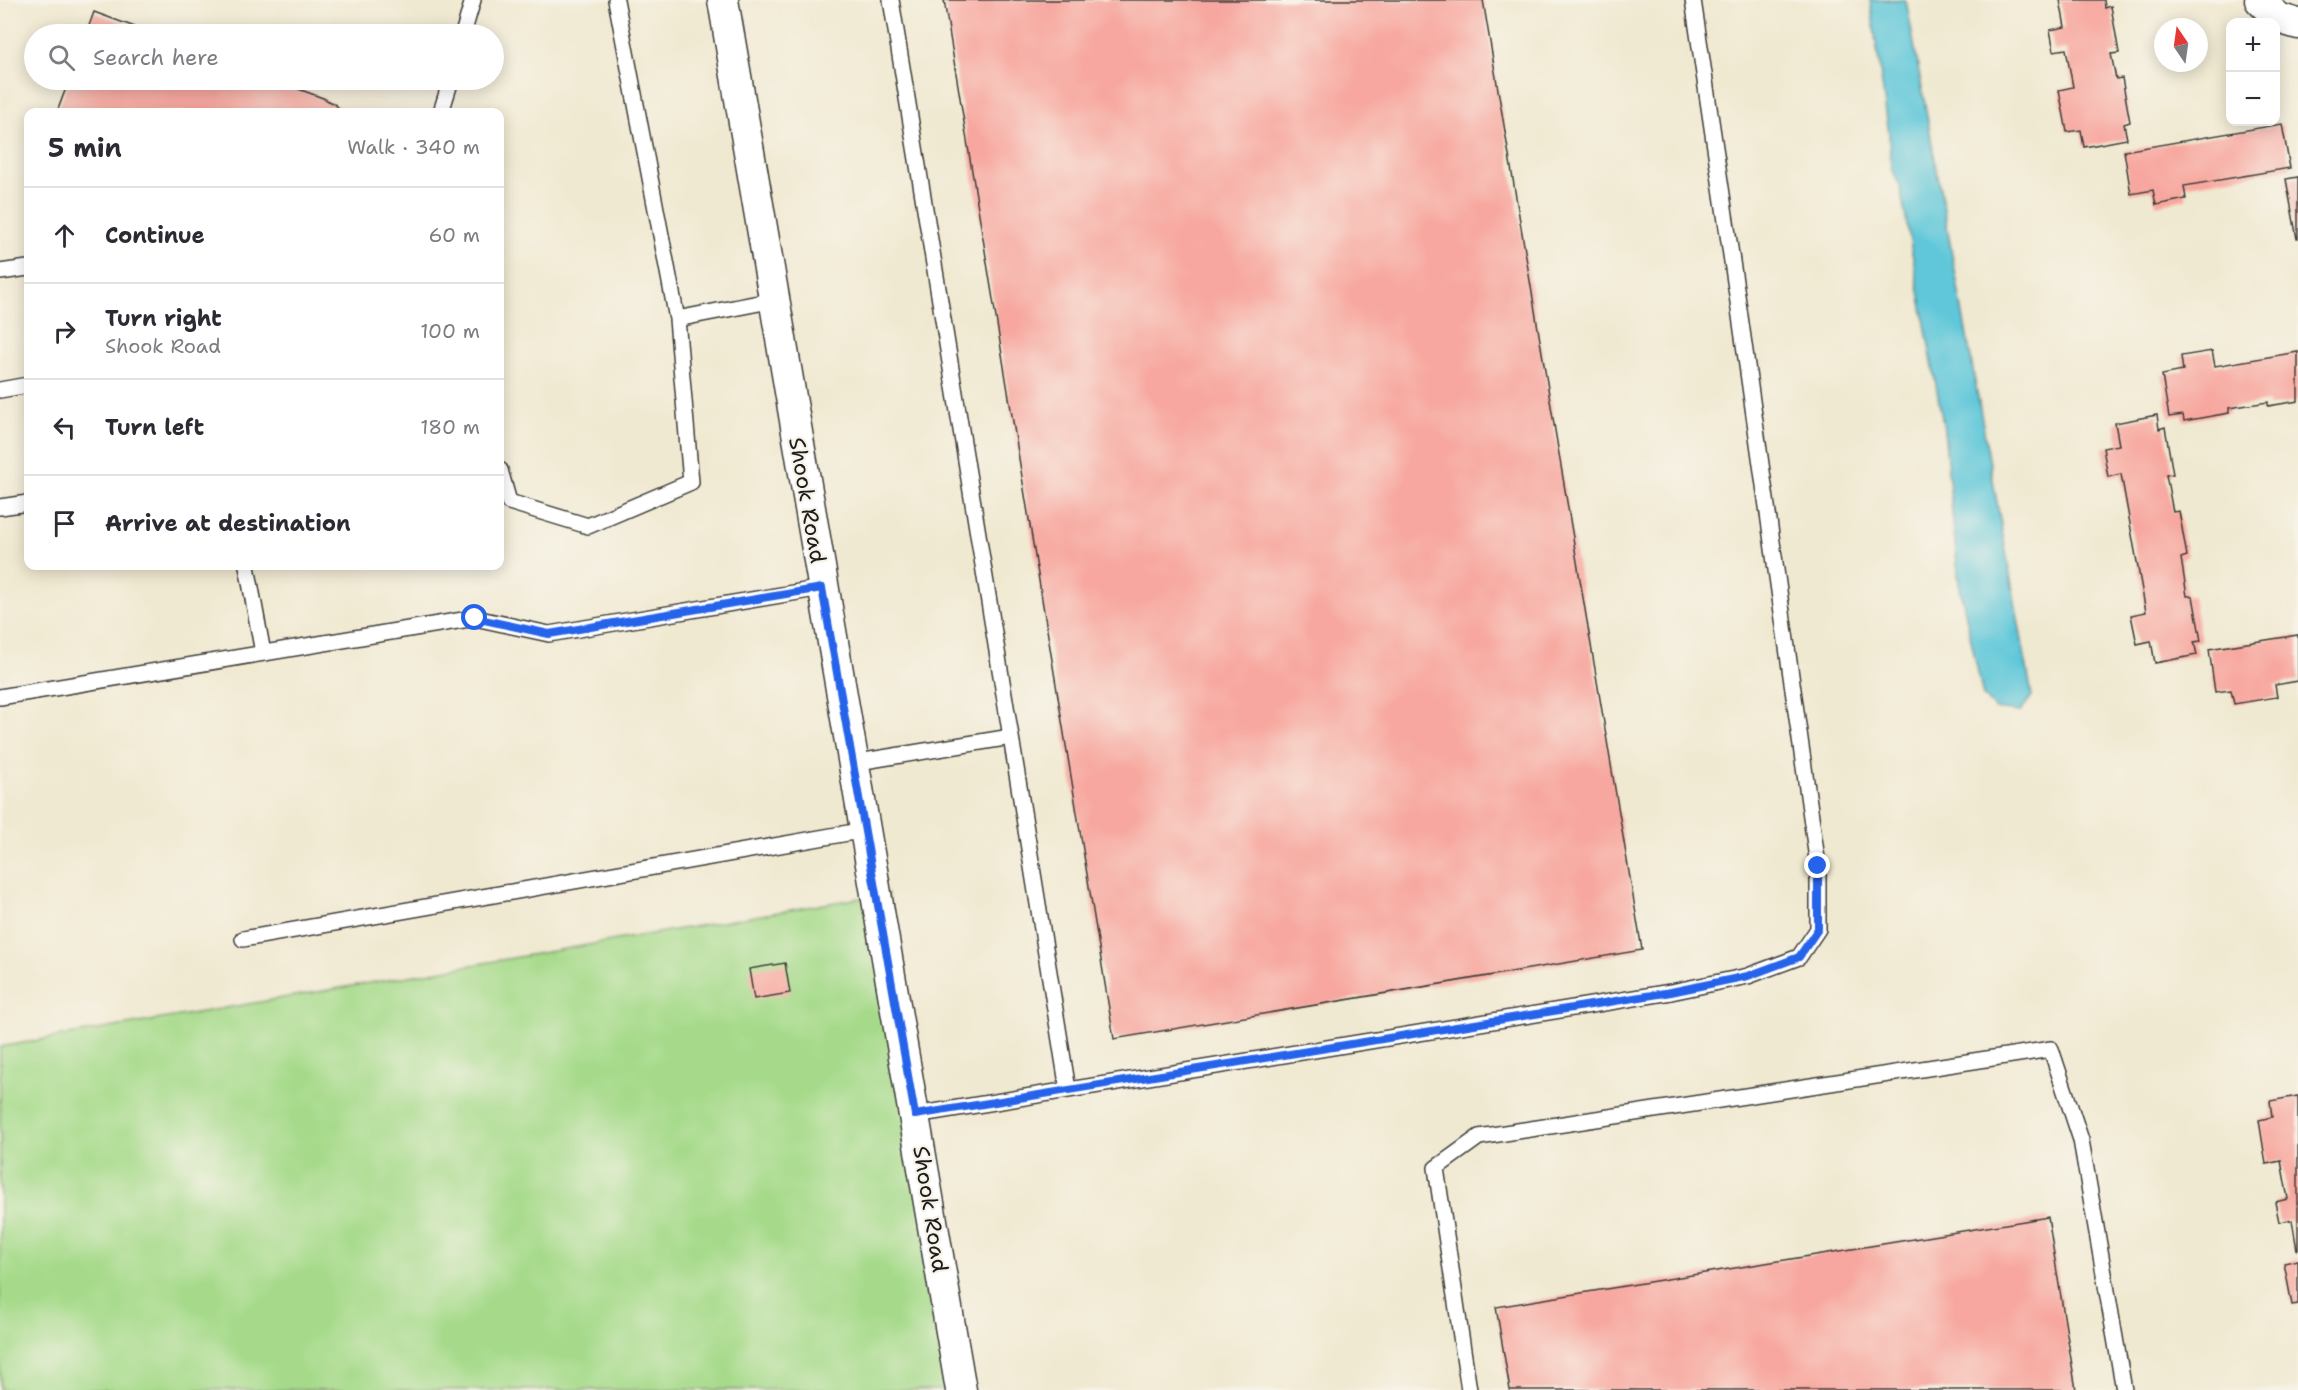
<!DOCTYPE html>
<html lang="en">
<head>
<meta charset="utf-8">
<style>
  :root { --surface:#fff; --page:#f7f7f7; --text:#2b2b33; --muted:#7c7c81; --line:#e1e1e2 }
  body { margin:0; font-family:"Shantell Sans",sans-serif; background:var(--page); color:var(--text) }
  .controls { position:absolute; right:18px; top:18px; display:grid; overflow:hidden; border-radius:12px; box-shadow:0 3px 15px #0003 }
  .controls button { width:54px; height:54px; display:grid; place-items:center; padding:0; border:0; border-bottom:2px solid var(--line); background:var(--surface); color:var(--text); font:30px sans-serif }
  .compass { position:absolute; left:2154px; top:18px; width:54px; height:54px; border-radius:50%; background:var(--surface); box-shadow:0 3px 15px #0003; rotate:347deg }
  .stop { position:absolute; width:18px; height:18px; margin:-14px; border:4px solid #2563eb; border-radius:50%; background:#fff }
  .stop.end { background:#2563eb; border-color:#fff; box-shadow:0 2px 6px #0008 }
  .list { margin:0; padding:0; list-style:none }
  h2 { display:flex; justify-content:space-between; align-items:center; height:78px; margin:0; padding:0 24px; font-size:26px }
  h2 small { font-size:20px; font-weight:400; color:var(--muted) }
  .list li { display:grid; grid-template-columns:39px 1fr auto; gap:18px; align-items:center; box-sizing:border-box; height:96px; padding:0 24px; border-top:2px solid var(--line) }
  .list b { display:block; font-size:22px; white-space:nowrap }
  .list p { margin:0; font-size:20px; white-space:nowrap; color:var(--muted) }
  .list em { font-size:20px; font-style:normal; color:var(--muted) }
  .icon { flex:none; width:33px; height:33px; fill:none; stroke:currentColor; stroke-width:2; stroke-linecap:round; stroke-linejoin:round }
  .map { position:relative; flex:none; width:2298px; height:1390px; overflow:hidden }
  .search { position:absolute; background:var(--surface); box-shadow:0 3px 15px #0003; left:24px; top:24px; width:480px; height:66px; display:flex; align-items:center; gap:15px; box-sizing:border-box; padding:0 21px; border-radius:33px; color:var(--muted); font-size:22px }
  .panel { position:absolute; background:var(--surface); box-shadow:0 3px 15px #0003; left:24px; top:108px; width:480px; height:462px; border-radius:12px }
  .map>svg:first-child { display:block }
</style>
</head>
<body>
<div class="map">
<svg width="2298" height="1390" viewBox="0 0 2298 1390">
  <rect width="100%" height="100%" fill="#f7f3e8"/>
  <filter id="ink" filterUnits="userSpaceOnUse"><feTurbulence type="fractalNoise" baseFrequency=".0167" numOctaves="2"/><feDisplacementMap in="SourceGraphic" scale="12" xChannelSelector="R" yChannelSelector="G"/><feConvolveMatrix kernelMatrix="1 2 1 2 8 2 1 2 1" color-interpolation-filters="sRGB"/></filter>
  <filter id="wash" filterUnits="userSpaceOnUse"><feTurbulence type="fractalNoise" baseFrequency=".008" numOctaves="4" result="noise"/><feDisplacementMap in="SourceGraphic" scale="24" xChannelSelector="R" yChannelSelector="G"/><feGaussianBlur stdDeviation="1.35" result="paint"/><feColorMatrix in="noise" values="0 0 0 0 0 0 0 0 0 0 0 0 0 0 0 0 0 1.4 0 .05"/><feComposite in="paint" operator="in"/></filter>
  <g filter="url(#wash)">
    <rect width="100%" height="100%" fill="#f0e9d1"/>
    <path fill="#a6da8a" stroke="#617b53" stroke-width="1.5" d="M888 893 958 1390H0V1047Z"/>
    <path fill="#5ec7d9" stroke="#3d727a" stroke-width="1.5" d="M1870 0H1906L2032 696 2020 712 1995 709 1983 696 1959 583 1944 429 1900 186 1891 168 1889 134Z"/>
    <g id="blocks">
      <path fill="#f7a79f" d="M944 0H1483L1642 950 1114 1039Z
        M2060 0H2104L2105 8 2111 6 2119 53 2111 54 2116 79 2122 78 2130 122 2124 124 2127 139 2084 147 2081 130 2067 132 2059 90 2073 87 2066 49 2054 51 2050 30 2065 27Z
        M94 12 154 34H86Z
        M69 80H274L323 98 336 105 342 112H57Z
        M2282 124 2290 168 2184 186 2186 199 2156 205 2153 190 2131 194 2124 151Z
        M2298 177V239H2297L2286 179Z
        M2212 351 2215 366 2298 352V401L2268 406V402L2229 408V413L2184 421 2183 415 2169 417 2162 375 2183 371 2181 356Z
        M2157 415 2159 429 2165 427 2173 474 2166 475 2173 512 2179 511 2187 556 2181 558 2187 596H2193L2201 641 2194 642 2197 655 2155 663 2151 641 2137 644 2131 615 2146 612 2121 474 2108 477 2103 448 2119 445 2115 423Z
        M2298 635V681L2275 685 2277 697 2234 704 2231 690 2215 692 2209 649Z
        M785 963 790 993 754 999 749 969Z
        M2298 1096V1249L2297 1250 2292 1220 2279 1222 2275 1202 2288 1199 2281 1161 2266 1164 2259 1120 2272 1117 2270 1101Z
        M2048 1217 2076 1390H1510L1496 1307Z
        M2298 1260V1304L2292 1305 2284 1263Z"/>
    </g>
  </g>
  <g filter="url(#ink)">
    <use href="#blocks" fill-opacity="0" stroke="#3c3b37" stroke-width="1.5"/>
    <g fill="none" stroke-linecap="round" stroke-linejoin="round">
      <defs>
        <path id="lane" d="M891 0 1011 737
          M463 34 473 0
          M441 112 451 80
          M0 272 28 268
          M677 319 774 300
          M0 390 28 385
          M500 470 509 502 588 526 691 482 677 319 616 0
          M0 507 28 503
          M247 566 263 653
          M0 697 475 618 549 634 822 588
          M852 763 1011 737 1068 1090
          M243 939 865 830
          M915 1115 1671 992 1748 976 1799 957 1818 929V866L1737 295 1693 0
          M1469 1390 1436 1168 1479 1137 2051 1049 2081 1140 2124 1390"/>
        <path id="street" d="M723 0C801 464 882 927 961 1390
          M2260 0 2278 18 2298 24"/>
      </defs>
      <use href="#lane" stroke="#3c3b37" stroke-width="18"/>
      <use href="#street" stroke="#3c3b37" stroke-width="33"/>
      <use href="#lane" stroke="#fff" stroke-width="15"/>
      <use href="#street" stroke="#fff" stroke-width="30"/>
    </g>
  </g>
  <g fill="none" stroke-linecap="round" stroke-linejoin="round" filter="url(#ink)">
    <path stroke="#2563eb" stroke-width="8" d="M475 618 549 634 822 588 915 1115 1671 992 1748 976 1799 957 1818 929V866"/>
  </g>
  <g text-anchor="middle" stroke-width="4.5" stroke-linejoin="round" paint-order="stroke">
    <g font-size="22" fill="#1c1c1c" stroke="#f7f3e8">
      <text transform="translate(808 500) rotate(80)" y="8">Shook Road</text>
      <text transform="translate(931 1209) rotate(81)" y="8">Shook Road</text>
    </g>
  </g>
</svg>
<div class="controls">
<button>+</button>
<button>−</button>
</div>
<svg class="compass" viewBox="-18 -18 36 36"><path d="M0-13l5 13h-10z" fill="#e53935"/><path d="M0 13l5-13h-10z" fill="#7c7c81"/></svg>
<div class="stop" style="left:475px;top:618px"></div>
<div class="stop end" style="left:1818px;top:866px"></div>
<div class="search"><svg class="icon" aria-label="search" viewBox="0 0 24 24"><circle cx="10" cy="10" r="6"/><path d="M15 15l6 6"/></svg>Search here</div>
<section class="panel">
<h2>5 min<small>Walk · 340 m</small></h2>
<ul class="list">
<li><svg class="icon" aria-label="ahead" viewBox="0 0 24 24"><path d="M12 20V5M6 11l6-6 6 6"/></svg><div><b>Continue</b></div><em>60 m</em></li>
<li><svg class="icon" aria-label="right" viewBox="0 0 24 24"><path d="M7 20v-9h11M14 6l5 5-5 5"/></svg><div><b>Turn right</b><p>Shook Road</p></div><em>100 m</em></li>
<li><svg class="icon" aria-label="left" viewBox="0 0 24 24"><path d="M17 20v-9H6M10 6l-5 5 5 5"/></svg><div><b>Turn left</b></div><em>180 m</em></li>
<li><svg class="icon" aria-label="arrive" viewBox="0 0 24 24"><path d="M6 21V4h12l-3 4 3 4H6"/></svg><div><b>Arrive at destination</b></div></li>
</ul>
</section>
</div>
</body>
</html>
